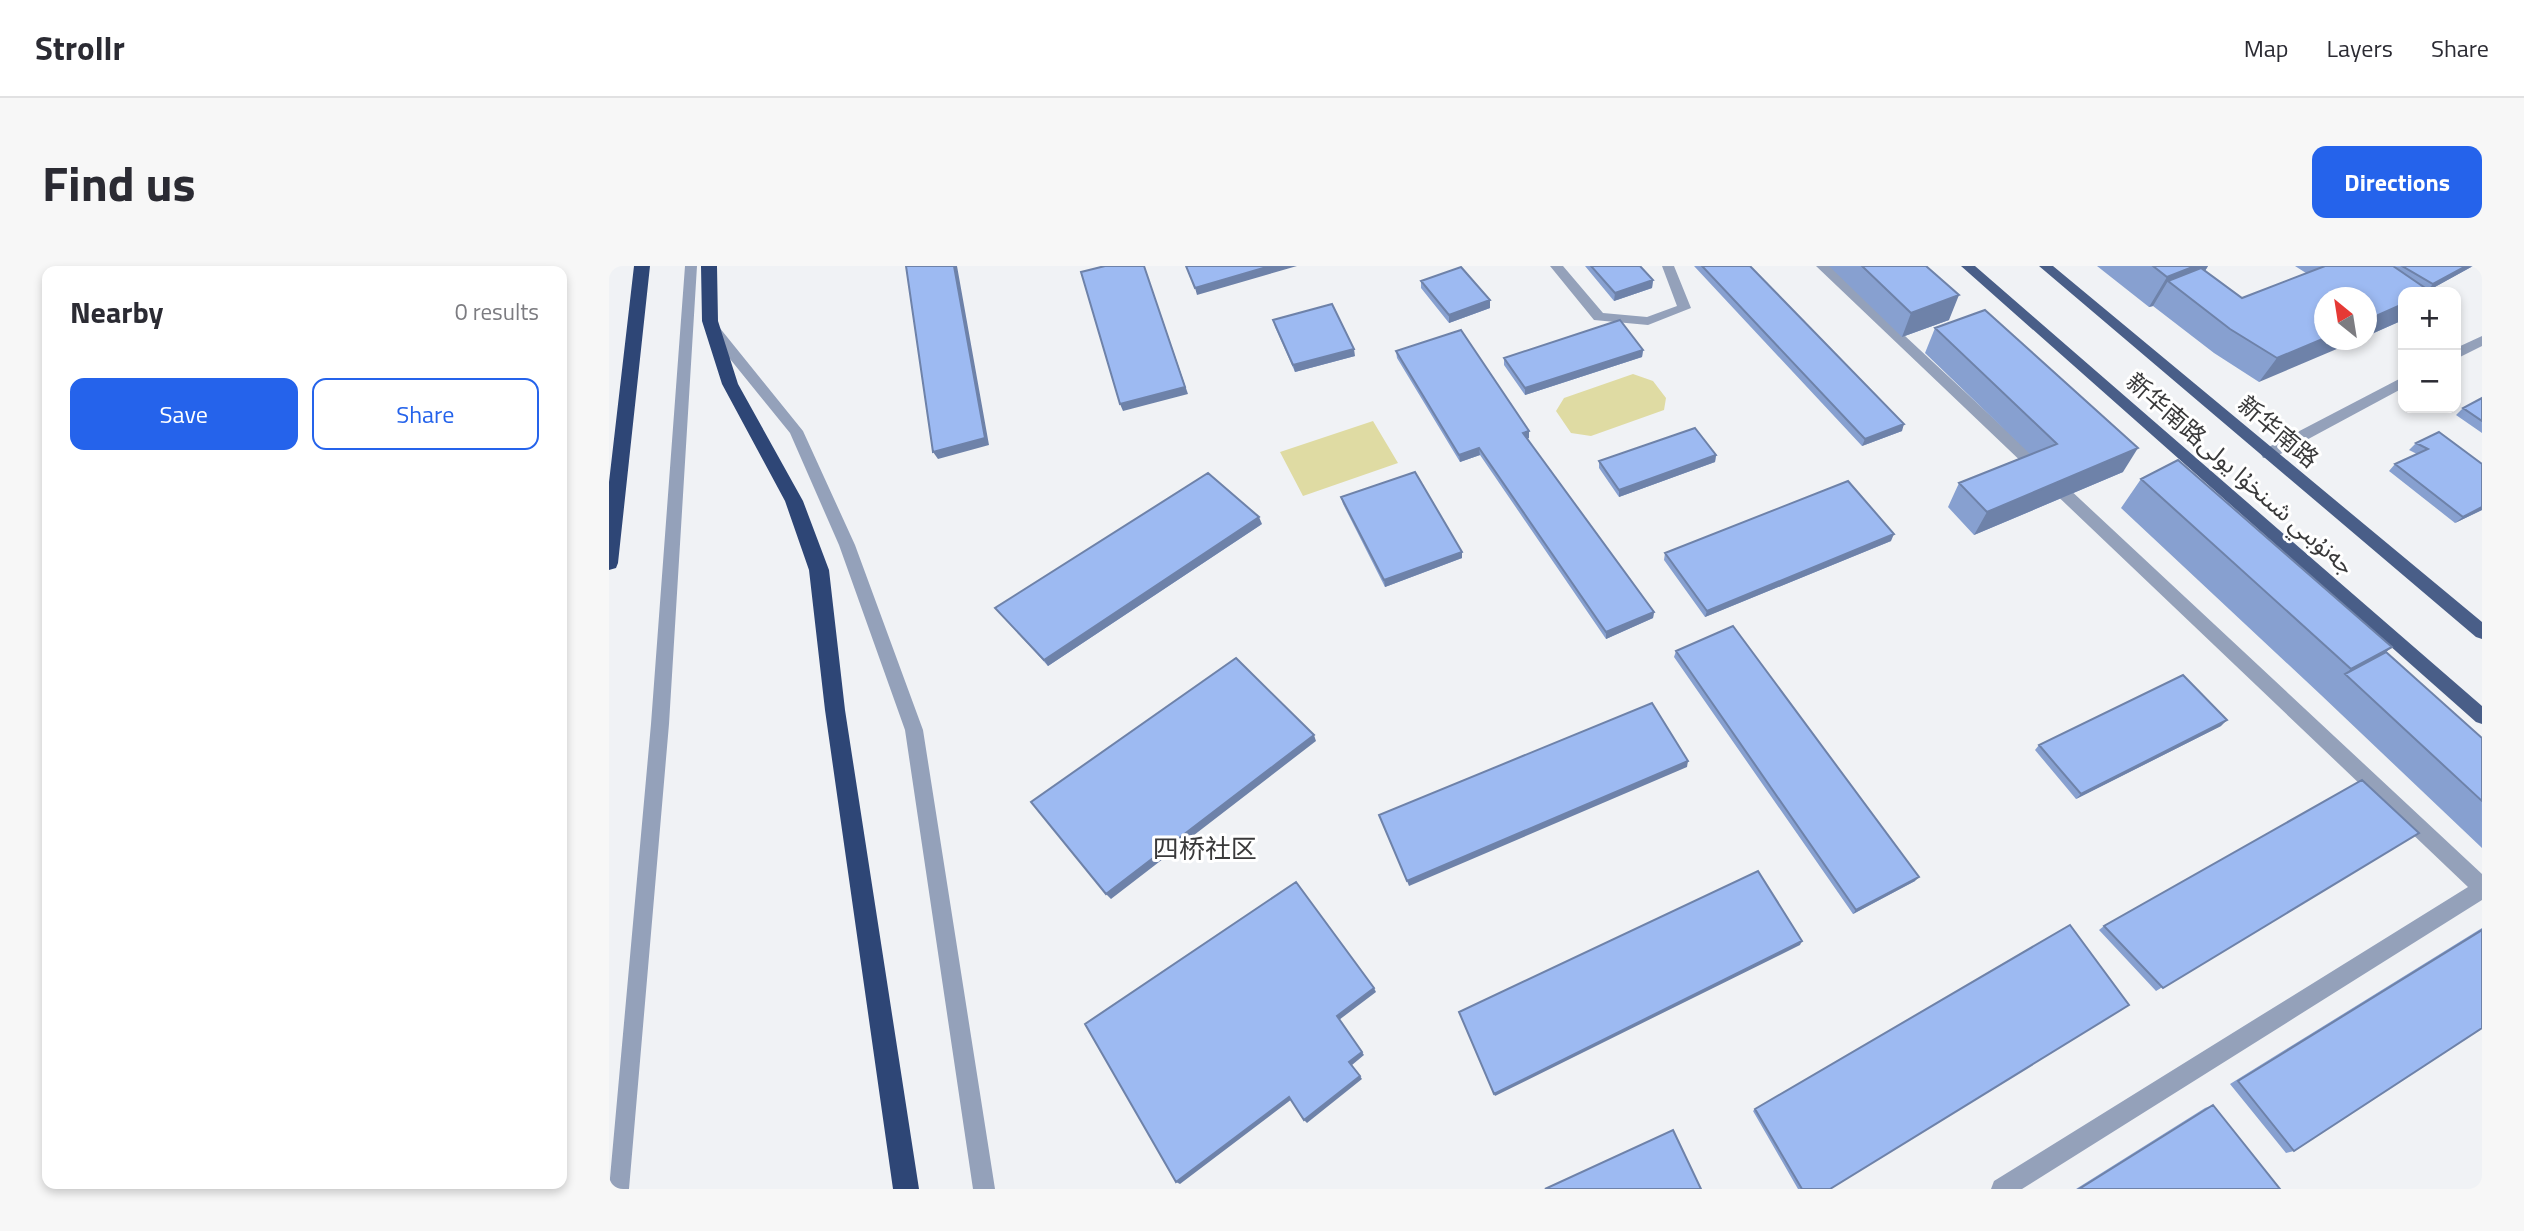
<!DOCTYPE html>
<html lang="en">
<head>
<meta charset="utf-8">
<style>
  :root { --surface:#fff; --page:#f7f7f7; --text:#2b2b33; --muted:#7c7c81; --line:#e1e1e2; --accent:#2563eb }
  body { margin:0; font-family:"Titillium Web","Noto Sans Arabic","Noto Sans SC",sans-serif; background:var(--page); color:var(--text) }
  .controls { position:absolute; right:21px; top:21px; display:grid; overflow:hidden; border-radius:14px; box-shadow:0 4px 10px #0003 }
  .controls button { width:63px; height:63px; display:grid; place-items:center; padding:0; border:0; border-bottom:2px solid var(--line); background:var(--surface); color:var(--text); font:35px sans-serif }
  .compass { position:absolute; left:1705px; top:21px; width:63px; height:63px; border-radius:50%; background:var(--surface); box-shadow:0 4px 10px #0003; rotate:330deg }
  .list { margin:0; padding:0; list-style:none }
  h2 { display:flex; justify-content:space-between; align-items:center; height:91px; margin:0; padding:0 28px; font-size:30px }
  h2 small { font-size:23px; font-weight:400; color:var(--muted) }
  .actions { display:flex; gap:14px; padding:21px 28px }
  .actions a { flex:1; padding:16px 0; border:2px solid var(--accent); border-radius:14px; text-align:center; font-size:24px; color:var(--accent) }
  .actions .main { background:var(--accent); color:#fff }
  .map { position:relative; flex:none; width:1873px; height:923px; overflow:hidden; border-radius:14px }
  header { display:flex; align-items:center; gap:42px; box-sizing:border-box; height:98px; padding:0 35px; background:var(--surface); border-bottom:2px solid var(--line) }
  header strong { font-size:33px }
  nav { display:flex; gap:38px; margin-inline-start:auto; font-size:24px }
  .intro { display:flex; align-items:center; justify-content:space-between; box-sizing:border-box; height:168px; padding:0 42px }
  h1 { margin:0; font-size:49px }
  .button { padding:18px 32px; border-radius:14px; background:var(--accent); color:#fff; font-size:24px; font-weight:700 }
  main { display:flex; gap:42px; padding:0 42px }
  aside { flex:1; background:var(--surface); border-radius:14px; box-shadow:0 4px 10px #0003 }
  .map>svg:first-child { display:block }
</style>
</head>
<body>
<header>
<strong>Strollr</strong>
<nav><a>Map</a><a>Layers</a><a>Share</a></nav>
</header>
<div class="intro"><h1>Find us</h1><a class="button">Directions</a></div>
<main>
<aside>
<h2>Nearby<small>0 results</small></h2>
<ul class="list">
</ul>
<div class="actions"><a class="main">Save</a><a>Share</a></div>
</aside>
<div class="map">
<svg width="1873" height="923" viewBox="0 0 1873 923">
  <rect width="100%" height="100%" fill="#f0f2f5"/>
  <path fill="#dfdba3" d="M1024 108 1044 115 1057 132 1055 144 982 170 962 167 947 145 955 132Z
    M764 155 789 197 694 230 671 186Z"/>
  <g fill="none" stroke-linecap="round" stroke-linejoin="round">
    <path fill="#94a1ba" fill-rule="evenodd" d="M76 0H88L60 458 20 923H0L42 458Z
      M941 0H954L994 47 1038 51 1068 40 1053 0H1065L1082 42 1039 59 985 54Z
      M1207 0H1221L1873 608V634L1413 923H1382L1385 915 1859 621Z
      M105 60 110 61 194 165 246 279 314 464 386 923H364L296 464 230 279 181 167 100 67V61Z
      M1873 70V80L1847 93V82Z
      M1794 111V122L1664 192H1654L1652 188 1654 184Z"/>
    <path fill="#495e88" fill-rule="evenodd" d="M1352 0H1366L1873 440V458L1867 456Z
      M1430 0H1444L1873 356V373L1867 371Z"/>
    <path fill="#2e4676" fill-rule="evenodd" d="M25 0H41L9 297 7 302 0 304V216Z
      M92 0H108L109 55 129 118 194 235 220 304 236 444 310 923H284L216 444 200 304 176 235 113 118 93 55Z"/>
  </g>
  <path fill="#87a0d0" d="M976 0H1031L1044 14 1043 22 1005 35Z
    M1085 0H1141L1293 165 1253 180Z
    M1220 0H1317L1340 54 1293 71Z
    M1488 0H1599L1596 5 1633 32 1697 7 1686 0H1864L1820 24 1794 26V54L1758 70V32L1650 116 1605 87 1544 40 1540 41Z
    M812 15 881 42 840 57 812 22Z
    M664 54 746 90 686 106 666 61Z
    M1326 62 1514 206 1365 269 1339 241 1350 217 1421 188 1316 87Z
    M1034 84 1033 91 916 129 895 99V92Z
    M787 85 920 165V172L918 173 1045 346 1044 352 997 373 871 189 851 196 788 92Z
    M1873 132V167L1847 149 1854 142Z
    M1807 177 1873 198V244L1846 257 1780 205 1786 198 1808 188 1800 184Z
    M1107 189 1106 196 1010 231 990 202V195Z
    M1532 213 1777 386 1873 472V582L1712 429 1512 242Z
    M732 231 853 292 776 321 734 238Z
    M653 258 439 400 386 342Z
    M1282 275 1096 351 1055 294 1056 287Z
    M1067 385 1306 615 1244 648 1065 391Z
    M1612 460 1467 533 1426 484 1430 479Z
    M1810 567 1547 725 1490 664 1495 660Z
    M1873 662V762L1685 885 1677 887 1621 818Z
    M1604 839 1671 923H1467L1596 842Z
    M1146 843 1221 923H1189L1144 845Z"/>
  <path fill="#6e82a9" d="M345 0H348L380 179 329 193 324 186Z
    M535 0 579 128 514 145 511 138Z
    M661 0H688L588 29 586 22Z
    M1586 0H1599L1584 24 1559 15 1544 40 1540 41 1558 11Z
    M1857 0H1864L1817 26 1824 18Z
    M1044 14 1043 22 1005 35 1006 27Z
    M1350 29 1340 54 1293 71 1302 47Z
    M881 34V42L840 57V49Z
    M1794 38V54L1758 70V54Z
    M1716 72V74H1749L1650 116 1668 92Z
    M745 83 746 90 686 106 684 99Z
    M1034 84 1033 91 916 129V122Z
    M1295 158 1293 165 1253 180 1256 173Z
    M920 165V172L914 174V167Z
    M870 182 871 189 851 196 850 189Z
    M1529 182 1514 206 1365 269 1378 246Z
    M1107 189 1106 196 1010 231V224Z
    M1873 241V244L1846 257 1854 251Z
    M650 251 653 258 439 400 435 394Z
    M1285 268 1282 275 1096 351 1098 345Z
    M853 286V292L776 321 775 314Z
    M1045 346 1044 352 997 373V366Z
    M1783 381 1752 407 1736 408 1742 403Z
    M1618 454 1612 460 1467 533 1472 528Z
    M705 469 707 475 502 633 497 628Z
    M1079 495 1078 501 800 620 798 615Z
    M1310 611 1306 615 1244 648 1247 644Z
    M1193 675 1191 679 886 830 885 828Z
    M765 722 767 726 730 754 728 750Z
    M753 786 755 789 743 799 740 796Z
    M751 810 753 813 698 857 695 854Z
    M680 831 683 833 571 918 567 916Z"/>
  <path fill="#9dbaf2" stroke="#6e82a9" stroke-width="2" d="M297 0H345L376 172 324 186Z
    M496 0H535L576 121 511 138 472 6Z
    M577 0H661L586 22Z
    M982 0H1031L1044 14 1006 27Z
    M1093 0H1141L1295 158 1256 173Z
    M1253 0H1317L1350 29 1302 47Z
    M1544 0H1586L1558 11Z
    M1716 0H1784L1822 26H1794V38L1758 54V32H1716V72L1668 92 1621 63 1559 15 1592 2 1633 32Z
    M1793 0H1857L1824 18Z
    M852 1 881 34 840 49 812 15Z
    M723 38 745 83 684 99 664 54Z
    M1376 44 1529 182 1378 246 1350 217 1448 178 1326 62Z
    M1011 54 1034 84 916 122 895 92Z
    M852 64 920 165 914 167 1045 346 997 366 870 182 850 189 787 85Z
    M1873 132V155L1854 142Z
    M1086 162 1107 189 1010 224 990 195Z
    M1830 166 1873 198V241L1854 251 1786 198 1819 183 1807 177Z
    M1569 194 1783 381 1742 403 1532 213Z
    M806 206 853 286 775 314 732 231Z
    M599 207 650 251 435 394 386 342Z
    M1239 215 1285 268 1098 345 1056 287Z
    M1124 360 1310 611 1247 644 1067 385Z
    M1777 386 1873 472V535L1736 408Z
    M627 392 705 469 497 628 422 536Z
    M1574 409 1618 454 1472 528 1430 479Z
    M1043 437 1079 495 798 615 770 549Z
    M1753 514 1810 567 1554 722 1495 660Z
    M1149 605 1193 675 885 828 850 746Z
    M687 616 765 722 728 750 753 786 740 796 751 810 695 854 680 831 567 916 476 758Z
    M1461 659 1520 739 1221 923H1193L1146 843Z
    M1873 664V762L1685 885 1629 815Z
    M1604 839 1671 923H1470Z
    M1064 864 1092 923H936Z"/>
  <g text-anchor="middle" stroke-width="6" stroke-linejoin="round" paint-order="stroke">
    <g font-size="24" fill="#39393a" stroke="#fff">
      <text transform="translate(1669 166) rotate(40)" y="8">新华南路</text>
      <text transform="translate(1631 208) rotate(41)" y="8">新华南路جەنۇبىي شىنخۇا يولى</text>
    </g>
    <g font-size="26" fill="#39393a" stroke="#fff">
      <text x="596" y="592">四桥社区</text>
    </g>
  </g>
</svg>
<div class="controls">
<button>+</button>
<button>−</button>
</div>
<svg class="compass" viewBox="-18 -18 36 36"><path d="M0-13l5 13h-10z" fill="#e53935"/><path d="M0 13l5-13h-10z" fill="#7c7c81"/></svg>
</div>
</main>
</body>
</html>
